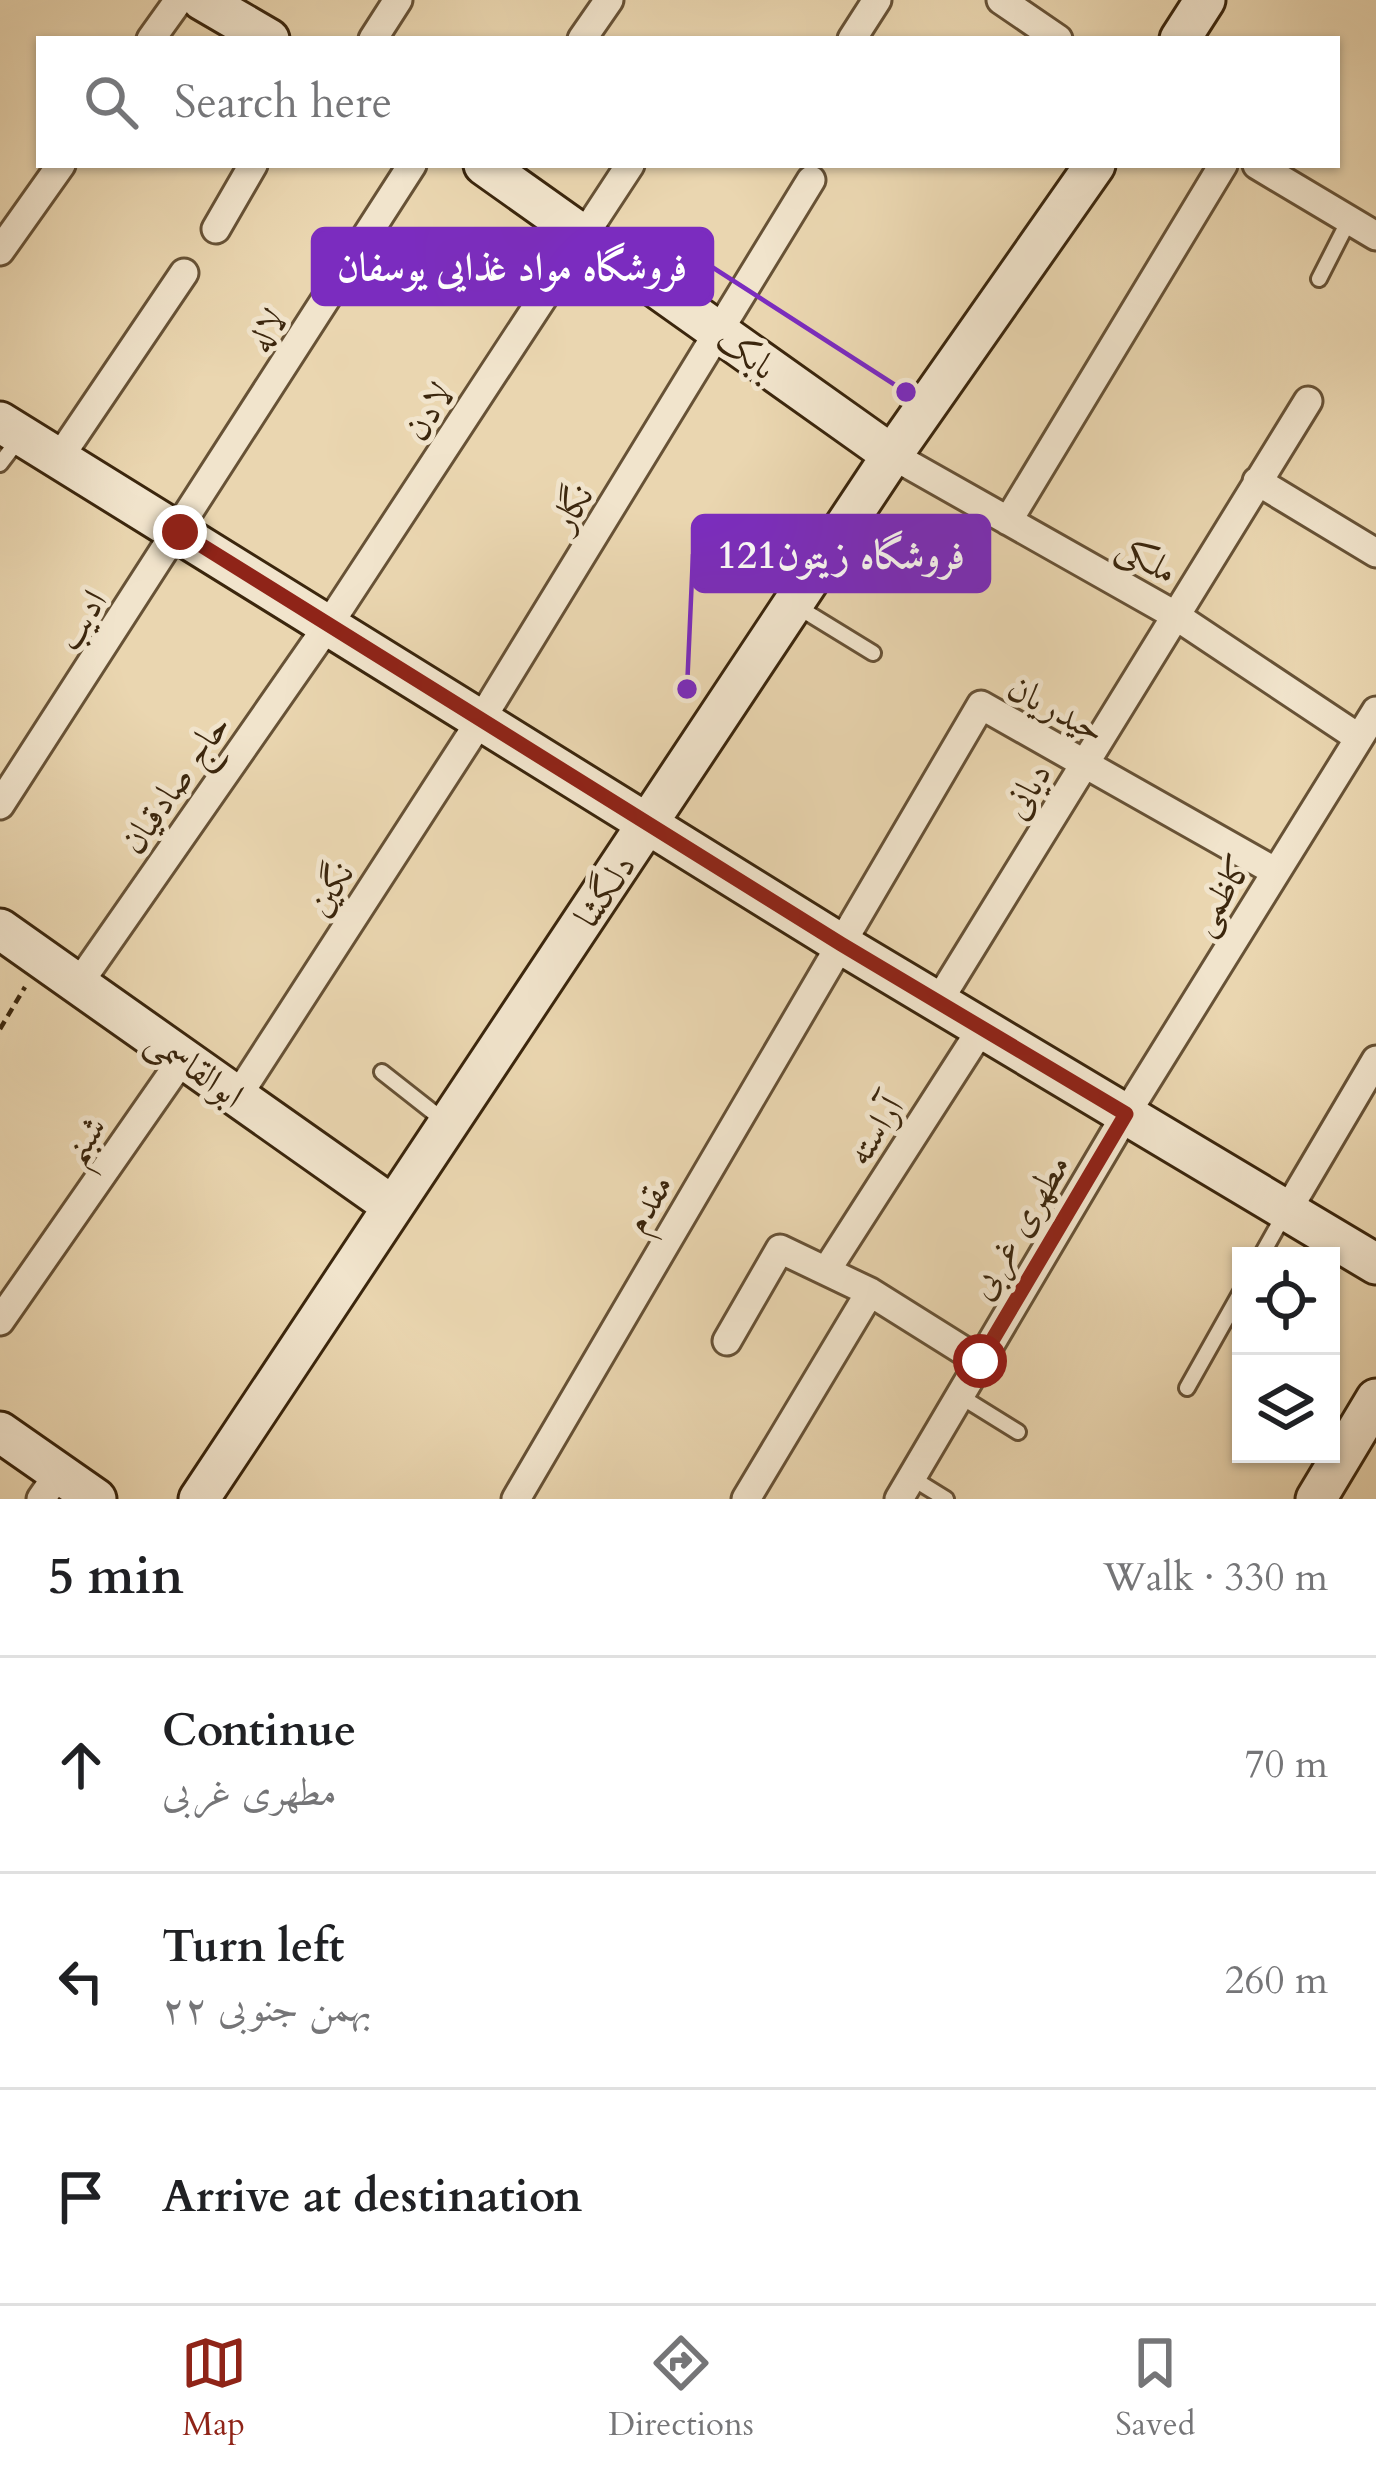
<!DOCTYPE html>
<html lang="en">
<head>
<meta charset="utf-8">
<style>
  :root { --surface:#fff; --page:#f2f2f2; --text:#202124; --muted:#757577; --line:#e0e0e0; --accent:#8f2418 }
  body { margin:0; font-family:Cardo,Amiri,serif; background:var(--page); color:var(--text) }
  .controls { position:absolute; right:36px; bottom:36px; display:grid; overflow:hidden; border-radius:0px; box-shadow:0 3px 9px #0004 }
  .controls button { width:108px; height:108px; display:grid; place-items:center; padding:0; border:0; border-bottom:3px solid var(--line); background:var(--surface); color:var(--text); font:60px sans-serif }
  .stop { position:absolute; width:36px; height:36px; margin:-27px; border:9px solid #8f2418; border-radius:50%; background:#fff }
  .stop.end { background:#8f2418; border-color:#fff; box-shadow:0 3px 12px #0008 }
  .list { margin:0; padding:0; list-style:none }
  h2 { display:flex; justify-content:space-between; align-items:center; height:156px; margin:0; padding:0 48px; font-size:51px }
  h2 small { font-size:39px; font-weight:400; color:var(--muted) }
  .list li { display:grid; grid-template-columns:78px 1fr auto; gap:36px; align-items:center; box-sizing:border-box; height:216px; padding:0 48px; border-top:3px solid var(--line) }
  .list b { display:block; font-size:45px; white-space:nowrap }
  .list p { margin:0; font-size:39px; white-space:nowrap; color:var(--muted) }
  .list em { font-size:39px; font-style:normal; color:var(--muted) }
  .icon { flex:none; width:66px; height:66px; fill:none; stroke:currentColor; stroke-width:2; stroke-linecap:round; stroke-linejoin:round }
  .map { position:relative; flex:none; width:1376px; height:1499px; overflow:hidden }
  .search { position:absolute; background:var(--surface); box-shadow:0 3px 9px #0004; left:36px; right:36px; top:36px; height:132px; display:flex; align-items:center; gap:30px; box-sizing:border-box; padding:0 42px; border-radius:0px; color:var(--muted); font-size:45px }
  .sheet { height:804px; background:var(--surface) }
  nav { display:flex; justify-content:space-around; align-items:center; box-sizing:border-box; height:168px; border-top:3px solid var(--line); background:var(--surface); font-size:33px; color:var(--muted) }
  nav a { display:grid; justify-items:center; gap:6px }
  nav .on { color:var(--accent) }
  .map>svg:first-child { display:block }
</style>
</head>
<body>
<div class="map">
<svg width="1376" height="1499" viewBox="0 0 1376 1499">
  <rect width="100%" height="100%" fill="#ead6b0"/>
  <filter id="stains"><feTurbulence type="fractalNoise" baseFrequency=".00167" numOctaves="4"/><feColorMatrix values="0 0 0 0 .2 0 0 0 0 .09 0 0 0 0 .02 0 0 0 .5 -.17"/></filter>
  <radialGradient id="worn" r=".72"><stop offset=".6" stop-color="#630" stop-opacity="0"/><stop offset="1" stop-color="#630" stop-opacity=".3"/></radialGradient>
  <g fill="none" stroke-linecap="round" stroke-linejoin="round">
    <defs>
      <path id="lane" d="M1319 279 1349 220
        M0 464 19 439
        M798 607 873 653
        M382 1072 443 1120
        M1261 1256 1284 1215
        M1187 1388 1241 1292
        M960 1396 1018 1432
        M912 1478 946 1499"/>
      <path id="street" d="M1001 0 1058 39
        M151 39 179 0
        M373 39 398 0
        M582 39 609 0
        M852 39 877 0
        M1257 165 1376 236
        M216 229 253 165
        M0 251 61 165
        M892 455 1173 614 1359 738
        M59 458 184 273
        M1257 481 1376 553
        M1008 521 1223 165
        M0 805 412 165
        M79 983 329 624 630 165
        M938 1002 1308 401
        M237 1097 482 718 811 180
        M1287 1211 1376 1060
        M826 1271 982 1028
        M0 1321 183 1058
        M727 1341 780 1249 870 1292 980 1361
        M41 1499 59 1473
        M516 1499 981 705 1276 872
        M746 1499 870 1292
        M899 1499 1126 1114 1376 711"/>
      <path id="secondary" d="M202 0 269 39
        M1180 39 1205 0
        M484 165 892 455
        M0 422 841 944 1376 1264
        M0 929 391 1205
        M0 1432 96 1499
        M199 1499 892 455 1095 165
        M1316 1499 1376 1399"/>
    </defs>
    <use href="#lane" stroke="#675236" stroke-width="20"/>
    <use href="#street" stroke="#675236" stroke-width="33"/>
    <use href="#secondary" stroke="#3b260d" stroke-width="45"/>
    <path stroke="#3b260d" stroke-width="4.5" stroke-dasharray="9 6" stroke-linecap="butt" d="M0 1029 25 987"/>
    <use href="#lane" stroke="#f1e4cc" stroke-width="14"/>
    <use href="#street" stroke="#f1e4cc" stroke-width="27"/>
    <use href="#secondary" stroke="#f1e4cc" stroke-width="39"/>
  </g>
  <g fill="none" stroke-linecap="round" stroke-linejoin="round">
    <path stroke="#8f2418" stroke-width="15" d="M180 532 841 944 1126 1114 980 1361"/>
  </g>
  <g text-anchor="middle" stroke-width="10" stroke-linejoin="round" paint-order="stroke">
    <g font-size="36" fill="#3b260d" stroke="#f1e4cc">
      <text transform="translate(266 330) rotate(-58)" y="13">لاله</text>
      <text transform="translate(747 352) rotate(36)" y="13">بابک</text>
      <text transform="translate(428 411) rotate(-57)" y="13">لادن</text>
      <text transform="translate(571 507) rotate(-58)" y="13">نگار</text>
      <text transform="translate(1148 558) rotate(30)" y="13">ملکی</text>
      <text transform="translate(80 619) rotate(-57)" y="13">ادیب</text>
      <text transform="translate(1057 708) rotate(28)" y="13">حیدریان</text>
      <text transform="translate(174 783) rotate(-55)" y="13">حاج صادقیان</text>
      <text transform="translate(1026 790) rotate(-59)" y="13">دیانی</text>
      <text transform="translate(329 888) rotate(-57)" y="13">نگین</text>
      <text transform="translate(604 890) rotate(-56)" y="13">دلگشا</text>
      <text transform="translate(1220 894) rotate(-58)" y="13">کاظمی</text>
      <text transform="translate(196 1067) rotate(36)" y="13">ابوالقاسمی</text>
      <text transform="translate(874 1130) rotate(-57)" y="13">آراسته</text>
      <text transform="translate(83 1139) rotate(-55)" y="13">شبنم</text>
      <text transform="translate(647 1203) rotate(-60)" y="13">مقدم</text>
      <text transform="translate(1018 1226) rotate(-59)" y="13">مطهری غربی</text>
    </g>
  </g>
  <path fill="none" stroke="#7b2cbf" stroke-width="4.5" d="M906 392L712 267M687 689L693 554"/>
  <g fill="#7b2cbf" stroke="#f1e4cc" stroke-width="4.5">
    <circle cx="906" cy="392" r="12"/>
    <circle cx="687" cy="689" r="12"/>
  </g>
  <g fill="#7b2cbf" stroke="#7b2cbf" stroke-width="4.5">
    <rect x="313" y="229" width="399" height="75" rx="12"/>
    <rect x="693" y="516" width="296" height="75" rx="12"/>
  </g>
  <g font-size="39" text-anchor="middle" font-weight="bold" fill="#fff">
    <text x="512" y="280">فروشگاه مواد غذایی یوسفان</text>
    <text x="841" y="568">فروشگاه زیتون121</text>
  </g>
  <rect width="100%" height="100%" filter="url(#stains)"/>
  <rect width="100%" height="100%" fill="url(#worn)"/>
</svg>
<div class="controls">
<button><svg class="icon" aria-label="locate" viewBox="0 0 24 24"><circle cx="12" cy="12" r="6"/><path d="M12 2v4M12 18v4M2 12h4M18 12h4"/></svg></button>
<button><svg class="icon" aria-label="layers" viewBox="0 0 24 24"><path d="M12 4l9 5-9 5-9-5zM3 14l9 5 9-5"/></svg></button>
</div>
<div class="stop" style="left:980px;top:1361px"></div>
<div class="stop end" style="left:180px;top:532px"></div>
<div class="search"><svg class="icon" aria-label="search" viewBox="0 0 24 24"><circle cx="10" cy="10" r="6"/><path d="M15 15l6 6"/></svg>Search here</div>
</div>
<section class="sheet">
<h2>5 min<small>Walk · 330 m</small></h2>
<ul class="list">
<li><svg class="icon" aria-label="ahead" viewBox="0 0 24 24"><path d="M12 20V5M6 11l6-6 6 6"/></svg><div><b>Continue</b><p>مطهری غربی</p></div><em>70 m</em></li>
<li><svg class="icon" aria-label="left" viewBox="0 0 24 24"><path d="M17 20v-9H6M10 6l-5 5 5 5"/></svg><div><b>Turn left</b><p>۲۲ بهمن جنوبی</p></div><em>260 m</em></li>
<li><svg class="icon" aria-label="arrive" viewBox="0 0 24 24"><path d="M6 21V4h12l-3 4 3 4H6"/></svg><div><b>Arrive at destination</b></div></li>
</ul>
</section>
<nav>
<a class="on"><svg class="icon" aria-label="map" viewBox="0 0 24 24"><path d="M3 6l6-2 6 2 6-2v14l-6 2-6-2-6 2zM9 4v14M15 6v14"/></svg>Map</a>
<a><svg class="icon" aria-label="directions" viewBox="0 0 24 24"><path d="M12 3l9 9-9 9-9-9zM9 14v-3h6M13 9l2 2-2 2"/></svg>Directions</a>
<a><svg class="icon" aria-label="saved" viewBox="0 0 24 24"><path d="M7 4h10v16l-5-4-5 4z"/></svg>Saved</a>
</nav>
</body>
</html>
